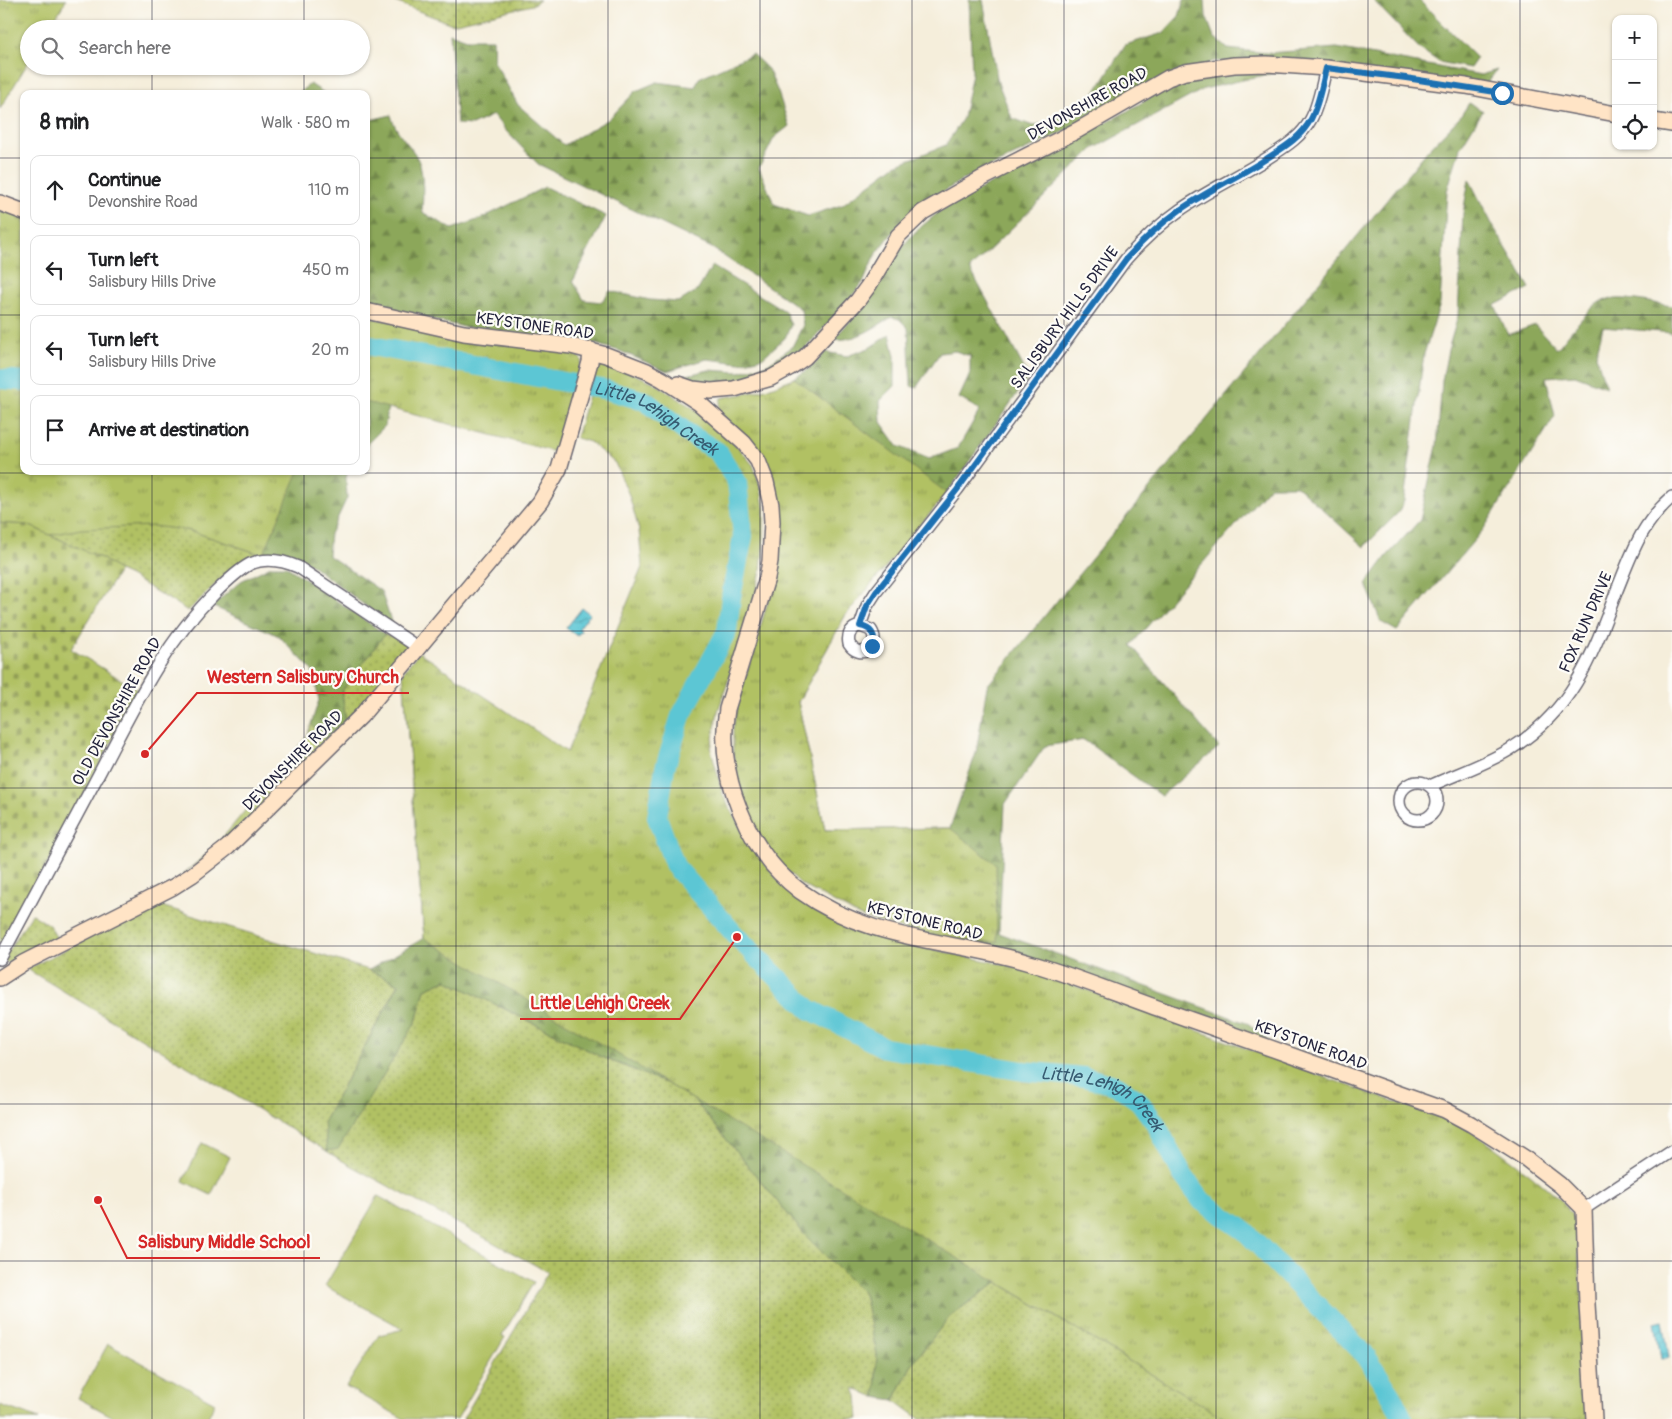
<!DOCTYPE html>
<html lang="en">
<head>
<meta charset="utf-8">
<style>
  :root { --surface:#fff; --page:#f2f2f2; --text:#202124; --muted:#757577; --line:#e0e0e0 }
  body { margin:0; font-family:Pangolin,sans-serif; background:var(--page); color:var(--text) }
  .controls { position:absolute; right:15px; top:15px; display:grid; overflow:hidden; border-radius:10px; box-shadow:0 1px 4px #0004 }
  .controls button { width:45px; height:45px; display:grid; place-items:center; padding:0; border:0; border-bottom:1px solid var(--line); background:var(--surface); color:var(--text); font:25px sans-serif }
  .stop { position:absolute; width:15px; height:15px; margin:-11px; border:4px solid #1f6fb2; border-radius:50%; background:#fff }
  .stop.end { background:#1f6fb2; border-color:#fff; box-shadow:0 1px 5px #0008 }
  .list { margin:0; padding:0; list-style:none }
  h2 { display:flex; justify-content:space-between; align-items:center; height:65px; margin:0; padding:0 20px; font-size:21px }
  h2 small { font-size:16px; font-weight:400; color:var(--muted) }
  .list li { display:grid; grid-template-columns:32px 1fr auto; gap:15px; align-items:center; box-sizing:border-box; height:70px; margin:0 10px 10px; padding:0 10px; border:1px solid var(--line); border-radius:10px }
  .list b { display:block; font-size:19px; white-space:nowrap }
  .list p { margin:0; font-size:16px; white-space:nowrap; color:var(--muted) }
  .list em { font-size:16px; font-style:normal; color:var(--muted) }
  .icon { flex:none; width:28px; height:28px; fill:none; stroke:currentColor; stroke-width:2; stroke-linecap:round; stroke-linejoin:round }
  .map { position:relative; flex:none; width:1672px; height:1419px; overflow:hidden }
  .search { position:absolute; background:var(--surface); box-shadow:0 1px 4px #0004; left:20px; top:20px; width:350px; height:55px; display:flex; align-items:center; gap:12px; box-sizing:border-box; padding:0 18px; border-radius:28px; color:var(--muted); font-size:19px }
  .panel { position:absolute; background:var(--surface); box-shadow:0 1px 4px #0004; left:20px; top:90px; width:350px; height:385px; border-radius:10px }
  .map>svg:first-child { display:block }
</style>
</head>
<body>
<div class="map">
<svg width="1672" height="1419" viewBox="0 0 1672 1419">
  <defs>
    <pattern id="grass-dots" width="8" height="8" patternUnits="userSpaceOnUse" patternTransform="scale(1.25)"><rect width="8" height="8" fill="#b1c164"/><path d="M2 2h.1M6 6h.1" fill="none" stroke="#909c54" stroke-width="1.8" stroke-linecap="round"/></pattern>
    <pattern id="forest-firs" width="22" height="20" patternUnits="userSpaceOnUse" patternTransform="scale(1.25)"><rect width="22" height="20" fill="#8ca75a"/><path d="M5 1l3.5 6h-7zM16 11l3.5 6h-7z" fill="#72884c"/></pattern>
    <pattern id="cemetery-stones" width="16" height="16" patternUnits="userSpaceOnUse" patternTransform="scale(1.25)"><rect width="16" height="16" fill="#b1c164"/><path d="M2 7V4a2 2 0 0 1 4 0v3zM10 15v-3a2 2 0 0 1 4 0v3z" fill="#909c54"/></pattern>
    <pattern id="park-tufts" width="24" height="20" patternUnits="userSpaceOnUse" patternTransform="scale(1.25)"><rect width="24" height="20" fill="#b1c164"/><path d="M3 7l-1-3M5 7V3M7 7l1-3M15 17l-1-3M17 17v-4M19 17l1-3" fill="none" stroke="#909c54"/></pattern>
    <pattern id="water-waves" width="16" height="10" patternUnits="userSpaceOnUse" patternTransform="scale(1.25)"><rect width="16" height="10" fill="#5bc6d4"/><path d="M0 5q4-4 8 0t8 0" fill="none" stroke="#4ba0ad"/></pattern>
  </defs>
  <rect width="100%" height="100%" fill="#fdfcf7"/>
  <filter id="ink" filterUnits="userSpaceOnUse"><feTurbulence type="fractalNoise" baseFrequency=".02" numOctaves="2"/><feDisplacementMap in="SourceGraphic" scale="10" xChannelSelector="R" yChannelSelector="G"/><feConvolveMatrix kernelMatrix="1 2 1 2 8 2 1 2 1" color-interpolation-filters="sRGB"/></filter>
  <filter id="wash" filterUnits="userSpaceOnUse"><feTurbulence type="fractalNoise" baseFrequency=".0096" numOctaves="4" result="noise"/><feDisplacementMap in="SourceGraphic" scale="20" xChannelSelector="R" yChannelSelector="G"/><feGaussianBlur stdDeviation="1.12" result="paint"/><feColorMatrix in="noise" values="0 0 0 0 0 0 0 0 0 0 0 0 0 0 0 0 0 1.4 0 .05"/><feComposite in="paint" operator="in"/></filter>
  <g filter="url(#wash)">
    <rect width="100%" height="100%" fill="#f5eedb"/>
    <path fill="url(#grass-dots)" stroke="#6a7250" d="M390 0H540L532 5 452 24Z
      M116 514 191 531 263 555 244 562 224 576 188 611 130 576 119 571 103 559 50 535 63 522Z
      M385 634 403 641 407 646 406 655 346 724 342 691Z
      M311 724 328 742 220 847 183 874 214 848 307 736Z
      M155 904 369 970 399 983 324 1121 327 1151 416 1022 425 989 446 980 602 1057 666 1083 694 1100 805 1235 864 1294 877 1354 875 1397 854 1388 857 1396 859 1419H463L548 1272 351 1166 27 969Z
      M32 914 49 925 58 940 6 963 4 961 8 951Z
      M997 1282 1226 1419H920L894 1400 912 1364 950 1316Z"/>
    <path fill="url(#forest-firs)" stroke="#57644a" d="M969 0H983L998 83 1012 118 1033 126 1056 119 1094 94 1125 45 1163 33 1179 16 1184 0H1205L1206 16 1214 37 1228 49 1267 53 1337 48 1481 75 1497 70 1487 83 1214 61 960 181 922 206 897 227 874 257 864 281 846 304 798 356 770 372 745 379 713 385 674 378 709 370 739 372 766 365 792 347 803 325 801 309 712 248 538 164 507 132 493 115 472 125 457 124 450 33 467 39H493L494 61 518 105 564 145 609 119 636 91 657 82 695 87 699 78 752 54 768 69 778 92 789 126 774 138 759 168 774 204 808 216 842 205 895 165 946 145 963 118 972 73Z
      M1373 0H1419L1477 58 1470 68 1439 62 1420 49Z
      M1282 71 1204 89 1093 149 970 269 1029 377 947 493 845 616 798 702 825 830 950 828 976 753 987 686 1428 150 1460 117 1469 103 1483 111 1460 148 1447 191 1440 304 1424 354 1404 501 1398 513 1364 547 1297 486H1270L1131 645 1219 747 1161 796 1084 740 1045 746 1005 804 999 933 1249 1024 1268 1041 903 929 733 728 739 700 776 574 779 526 773 478 754 445 721 398C761 391 798 386 825 352L847 356 869 348 890 334 895 356V386L880 401 881 422 898 446 929 459 958 448 980 410 959 398 970 374V356L955 351 940 353 916 388 911 386 908 328 899 319 892 317C873 328 855 342 833 339L857 314 878 287 894 256 915 232 941 210 1124 113 1170 86 1193 78 1238 73Z
      M310 84 326 94H297Z
      M391 115C395 132 406 140 415 154 425 169 423 195 422 212L452 229 480 219 545 187 606 216 573 281 584 300 601 302 610 291 650 300 679 302 698 290 712 266 785 311 791 325 785 338 762 358 740 363 707 359 667 371 620 351 588 342 526 336 465 327 366 306V118L370 120Z
      M1469 179 1493 226 1530 288 1495 305 1508 335 1535 325 1557 349C1564 340 1592 304 1602 301 1624 295 1650 303 1672 306V333L1603 327 1596 355 1606 387 1575 375 1546 377 1555 416 1483 530 1397 631 1381 622 1366 584 1387 556 1420 520 1437 446 1442 381 1448 350 1458 316 1463 213Z
      M366 367 388 407 385 426 366 445Z
      M0 391 24 471H348L346 478 347 498 330 534 328 555 381 591 393 627 309 563 289 552H277L263 555 165 497 63 522 50 535 28 525 0 523Z
      M271 566H286L385 634 342 691 346 724 328 742 311 724 319 700 312 670 279 636 212 606 241 581Z
      M403 672 997 1282 950 1316 912 1364 894 1400 875 1397 877 1354 864 1294 805 1235 694 1100 666 1083 602 1057 446 980 425 989 416 1022 338 1149 327 1151 324 1121 399 984 369 970 424 938Z"/>
    <path fill="url(#cemetery-stones)" stroke="#6a7250" d="M0 523 28 525 103 559 119 571 71 649 138 690 56 849 0 947Z"/>
    <path fill="url(#park-tufts)" stroke="#6a7250" d="M0 0H66L49 29H29V61L0 109Z
      M0 208 24 216V471H299L263 555 191 531 153 526 81 529 50 535 28 525 0 523Z
      M366 317 575 353 582 360 569 408 560 432 559 453 366 402Z
      M598 360 653 382 699 412 738 447 753 465 761 488 764 508V538L761 570 750 617 718 711 711 749 723 795 750 845 786 890 828 918 879 938 1035 971 1324 1077 1447 1120 1470 1131 1494 1147 1530 1174 1561 1200 1571 1214 1577 1229 1589 1419H1226L424 938 403 672 419 652 567 752 642 567 639 530 629 495 615 463 590 442 576 438Z
      M794 378 947 493 845 616 798 702 825 830 950 828 996 864 997 942H971L903 929 859 916 801 884 777 861 757 831 741 792 733 752V728L739 700 776 574 779 526 773 478 754 445 718 411 721 398 763 390Z"/>
    <path fill="#b1c164" stroke="#6a7250" d="M202 1143 230 1157 211 1195 183 1181Z
      M378 1196 534 1282 502 1336 505 1337 457 1419H404L346 1387 379 1335 404 1329 325 1286Z
      M108 1344 215 1403 207 1419H117L78 1398Z
      M0 1405 39 1419H0Z"/>
    <path fill="url(#water-waves)" stroke="#3e7488" d="M582 608 590 614 579 628 581 631 577 636 566 628Z
      M1663 1320 1669 1358 1661 1359 1655 1322Z"/>
    <g fill="none" stroke-linecap="round" stroke-linejoin="round">
      <g stroke="#5bc6d4" stroke-width="20">
        <path id="s1" d="M366 345 607 390 645 401 686 432 718 452 737 482 743 536 731 597 727 631 681 716 665 768 657 817 675 866 737 937 809 1009 885 1048 1023 1071 1084 1077 1118 1086 1139 1101 1156 1124 1182 1174 1202 1201 1245 1231 1366 1356 1391 1395 1403 1419"/>
        <path d="M0 379 24 381"/>
      </g>
    </g>
  </g>
  <g filter="url(#ink)">
    <g fill="none" stroke-linecap="round" stroke-linejoin="round">
      <defs>
        <path id="street" d="M860 626 871 630C882 647 860 661 849 644 847 634 851 628 860 626L867 606 876 592 957 490 1126 259C1143 240 1160 224 1180 210 1207 191 1238 177 1266 159 1283 148 1301 138 1311 119 1319 104 1322 85 1326 68
          M1399 801a19 19 0 1 1 38 0a19 19 0 1 1-38 0Z
          M1430 786C1456 774 1484 765 1509 750 1573 711 1592 656 1617 590 1632 553 1641 524 1672 497
          M0 959C31 901 62 843 93 785 129 718 160 647 215 593 225 583 237 571 250 564 266 557 282 560 298 567L419 648
          M1584 1209 1672 1151"/>
        <path id="secondary" d="M1653 121 1672 124
          M0 203 24 212
          M366 311 464 333 571 346 606 355 647 371 662 379 699 403 744 443 758 461 766 482 771 505 772 522 770 561 767 578 727 709C716 774 747 851 800 891 872 943 952 939 1033 964 1077 977 1120 995 1163 1010 1257 1043 1351 1077 1445 1110L1471 1124 1525 1158 1560 1185 1584 1209 1587 1304 1594 1419
          M678 384 693 389 711 391 734 389 771 378 789 368 805 357 858 300 869 285 898 236 923 212 981 179 1078 130 1168 78 1185 72 1234 65 1267 64 1326 68 1466 86 1616 114
          M0 978 23 963 173 887 192 875 228 847 361 716 540 502 559 469 590 362 591 350"/>
      </defs>
      <use href="#street" stroke="#6c6973" stroke-width="14"/>
      <use href="#secondary" stroke="#6c6973" stroke-width="18"/>
      <use href="#street" stroke="#fff" stroke-width="11"/>
      <use href="#secondary" stroke="#ffe4c6" stroke-width="15"/>
    </g>
  </g>
  <g fill="none" stroke-linecap="round" stroke-linejoin="round" filter="url(#ink)">
    <path stroke="#1f6fb2" stroke-width="6" d="M872 646C877 635 871 628 860 626L867 606 876 592 957 490 1126 259C1143 240 1160 224 1180 210 1207 191 1238 177 1266 159 1283 148 1301 138 1311 119 1319 104 1322 85 1326 68L1406 78 1502 93"/>
  </g>
  <path fill="none" stroke="#22223b" stroke-width="1" stroke-opacity="0.55" d="M152 0V29M304 0V29M456 0V1419M608 0V1419M760 0V1419M912 0V1419M1064 0V1419M1216 0V1419M1368 0V1419M1520 0V1419M152 66V94M304 66V94M0 158H24M366 158H1672M0 315H24M366 315H1672M152 471V1419M304 471V1419M0 473H1672M0 631H1672M0 788H1672M0 946H1672M0 1104H1672M0 1261H1672"/>
  <g text-anchor="middle" stroke-width="4.5" stroke-linejoin="round" paint-order="stroke">
    <g font-size="16" fill="#22223b" stroke="#fdfcf7">
      <text transform="translate(1087 103) rotate(-29)" y="6">DEVONSHIRE ROAD</text>
      <text transform="translate(1064 317) rotate(-54)" y="6">SALISBURY HILLS DRIVE</text>
      <text transform="translate(535 325) rotate(8)" y="6">KEYSTONE ROAD</text>
      <text transform="translate(1585 622) rotate(-66)" y="6">FOX RUN DRIVE</text>
      <text transform="translate(116 711) rotate(-61)" y="6">OLD DEVONSHIRE ROAD</text>
      <text transform="translate(292 760) rotate(-45)" y="6">DEVONSHIRE ROAD</text>
      <text transform="translate(925 920) rotate(14)" y="6">KEYSTONE ROAD</text>
      <text transform="translate(1311 1044) rotate(20)" y="6">KEYSTONE ROAD</text>
    </g>
    <g font-size="18" font-style="italic" fill="#365b71" stroke="#fdfcf7">
      <text dy="6" stroke="none"><textPath href="#s1" startOffset="302">Little Lehigh Creek</textPath></text>
      <text dy="6" stroke="none"><textPath href="#s1" startOffset="1322">Little Lehigh Creek</textPath></text>
    </g>
  </g>
  <path fill="none" stroke="#d62828" stroke-width="2" d="M145 754L197 693H409M737 937L680 1019H520M98 1200L127 1258H320"/>
  <g fill="#d62828" stroke="#fdfcf7" stroke-width="2">
    <circle cx="145" cy="754" r="5"/>
    <circle cx="737" cy="937" r="5"/>
    <circle cx="98" cy="1200" r="5"/>
  </g>
  <g font-size="18" text-anchor="middle" font-weight="bold" fill="#d62828" stroke="#fdfcf7" stroke-width="4.5" stroke-linejoin="round" paint-order="stroke">
    <text x="303" y="683">Western Salisbury Church</text>
    <text x="600" y="1009">Little Lehigh Creek</text>
    <text x="224" y="1248">Salisbury Middle School</text>
  </g>
</svg>
<div class="controls">
<button>+</button>
<button>−</button>
<button><svg class="icon" aria-label="locate" viewBox="0 0 24 24"><circle cx="12" cy="12" r="6"/><path d="M12 2v4M12 18v4M2 12h4M18 12h4"/></svg></button>
</div>
<div class="stop" style="left:1502px;top:93px"></div>
<div class="stop end" style="left:872px;top:646px"></div>
<div class="search"><svg class="icon" aria-label="search" viewBox="0 0 24 24"><circle cx="10" cy="10" r="6"/><path d="M15 15l6 6"/></svg>Search here</div>
<section class="panel">
<h2>8 min<small>Walk · 580 m</small></h2>
<ul class="list">
<li><svg class="icon" aria-label="ahead" viewBox="0 0 24 24"><path d="M12 20V5M6 11l6-6 6 6"/></svg><div><b>Continue</b><p>Devonshire Road</p></div><em>110 m</em></li>
<li><svg class="icon" aria-label="left" viewBox="0 0 24 24"><path d="M17 20v-9H6M10 6l-5 5 5 5"/></svg><div><b>Turn left</b><p>Salisbury Hills Drive</p></div><em>450 m</em></li>
<li><svg class="icon" aria-label="left" viewBox="0 0 24 24"><path d="M17 20v-9H6M10 6l-5 5 5 5"/></svg><div><b>Turn left</b><p>Salisbury Hills Drive</p></div><em>20 m</em></li>
<li><svg class="icon" aria-label="arrive" viewBox="0 0 24 24"><path d="M6 21V4h12l-3 4 3 4H6"/></svg><div><b>Arrive at destination</b></div></li>
</ul>
</section>
</div>
</body>
</html>
